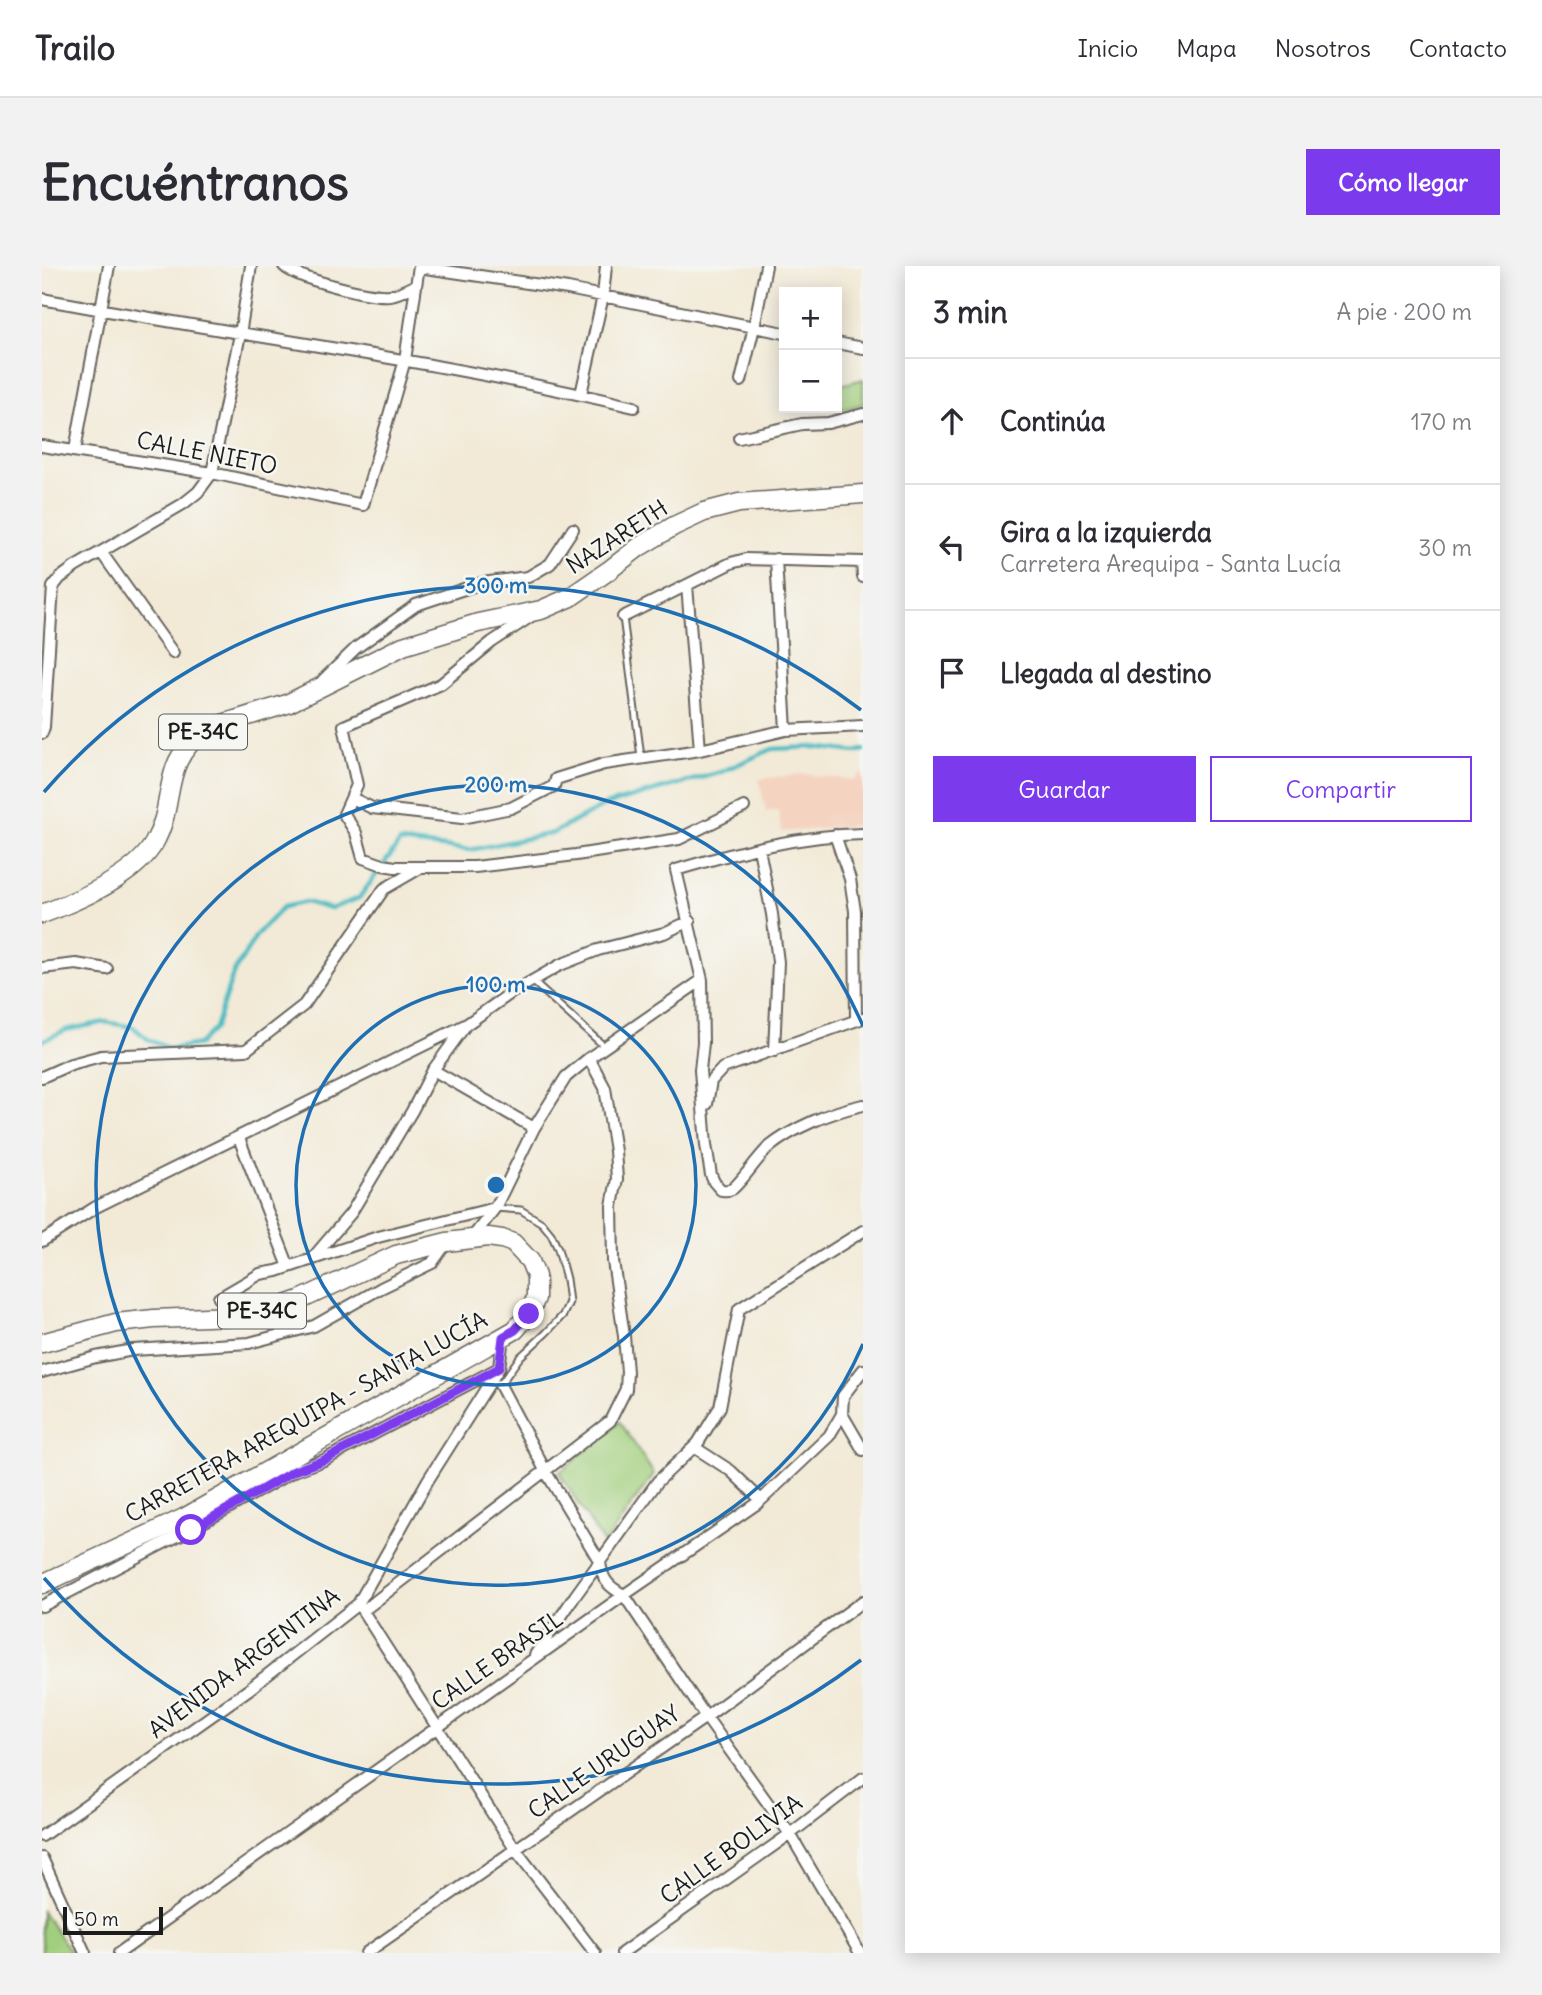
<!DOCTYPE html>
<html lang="es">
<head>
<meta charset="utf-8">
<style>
  :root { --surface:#fff; --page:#f2f2f3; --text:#2b2b33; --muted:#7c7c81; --line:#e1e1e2; --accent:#7c3aed }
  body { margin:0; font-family:Delius,sans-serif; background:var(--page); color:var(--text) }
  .controls { position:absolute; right:21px; top:21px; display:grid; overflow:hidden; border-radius:0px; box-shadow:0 4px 18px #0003 }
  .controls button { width:63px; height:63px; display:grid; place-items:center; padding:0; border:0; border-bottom:2px solid var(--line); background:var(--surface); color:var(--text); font:35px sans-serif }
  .scale { position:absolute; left:21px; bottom:18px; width:100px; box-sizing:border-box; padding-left:7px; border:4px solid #1c1c1c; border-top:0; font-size:19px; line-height:24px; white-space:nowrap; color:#1c1c1c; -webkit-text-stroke:5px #f6f6f2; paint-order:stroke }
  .stop { position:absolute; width:21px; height:21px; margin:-16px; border:5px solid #7c3aed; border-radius:50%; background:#fff }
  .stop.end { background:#7c3aed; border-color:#fff; box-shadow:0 2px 7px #0008 }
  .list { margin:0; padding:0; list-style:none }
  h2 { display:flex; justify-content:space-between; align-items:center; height:91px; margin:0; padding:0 28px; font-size:30px }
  h2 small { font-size:23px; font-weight:400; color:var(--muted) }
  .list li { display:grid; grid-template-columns:46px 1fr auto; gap:21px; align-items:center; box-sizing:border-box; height:126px; padding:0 28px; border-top:2px solid var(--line) }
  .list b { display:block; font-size:26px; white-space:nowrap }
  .list p { margin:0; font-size:23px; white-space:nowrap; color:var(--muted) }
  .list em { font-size:23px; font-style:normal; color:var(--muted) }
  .actions { display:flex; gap:14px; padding:21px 28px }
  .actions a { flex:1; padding:16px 0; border:2px solid var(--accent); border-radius:0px; text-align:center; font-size:24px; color:var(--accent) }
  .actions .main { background:var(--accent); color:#fff }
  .icon { flex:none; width:38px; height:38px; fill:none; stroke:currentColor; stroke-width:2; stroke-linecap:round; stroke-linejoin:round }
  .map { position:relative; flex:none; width:821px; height:1687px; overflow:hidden; border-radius:0px }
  header { display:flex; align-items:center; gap:42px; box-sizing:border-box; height:98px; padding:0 35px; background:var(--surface); border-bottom:2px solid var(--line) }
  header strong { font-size:33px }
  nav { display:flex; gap:38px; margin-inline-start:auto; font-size:24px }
  .intro { display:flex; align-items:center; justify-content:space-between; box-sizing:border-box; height:168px; padding:0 42px }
  h1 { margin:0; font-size:49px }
  .button { padding:18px 32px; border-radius:0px; background:var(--accent); color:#fff; font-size:24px; font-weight:700 }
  main { display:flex; gap:42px; padding:0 42px }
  aside { flex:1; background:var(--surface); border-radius:0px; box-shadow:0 4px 18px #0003 }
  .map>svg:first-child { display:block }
</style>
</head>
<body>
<header>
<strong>Trailo</strong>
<nav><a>Inicio</a><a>Mapa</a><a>Nosotros</a><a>Contacto</a></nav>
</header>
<div class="intro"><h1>Encuéntranos</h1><a class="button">Cómo llegar</a></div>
<main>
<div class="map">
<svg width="821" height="1687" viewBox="0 0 821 1687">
  <rect width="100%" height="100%" fill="#f6f6f2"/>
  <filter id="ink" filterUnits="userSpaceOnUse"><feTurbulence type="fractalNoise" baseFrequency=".0143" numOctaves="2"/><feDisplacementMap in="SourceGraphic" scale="14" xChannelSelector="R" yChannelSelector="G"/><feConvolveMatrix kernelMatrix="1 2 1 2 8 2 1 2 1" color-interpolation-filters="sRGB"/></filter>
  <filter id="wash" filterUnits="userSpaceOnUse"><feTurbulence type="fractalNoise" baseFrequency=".00686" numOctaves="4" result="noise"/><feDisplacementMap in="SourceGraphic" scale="28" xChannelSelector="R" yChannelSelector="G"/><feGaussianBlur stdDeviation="1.57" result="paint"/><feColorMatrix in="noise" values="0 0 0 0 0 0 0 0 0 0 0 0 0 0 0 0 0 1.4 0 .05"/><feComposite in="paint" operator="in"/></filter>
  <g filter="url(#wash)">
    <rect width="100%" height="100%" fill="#f2ead7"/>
    <path fill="#f5d3c1" d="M821 506V559L740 566 736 544 724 546 717 513 761 508 812 514Z"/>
    <path fill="#a1cf7d" stroke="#5e764c" stroke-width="2" d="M821 113V138L794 145 795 120Z
      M578 1156 612 1208 562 1278 517 1207Z
      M0 1645 29 1687H0Z"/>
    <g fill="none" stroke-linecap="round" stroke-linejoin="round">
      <path stroke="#4cbbc2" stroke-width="4.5" d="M0 775 24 764 63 756 91 761 107 774 129 783 157 778 173 762 191 708 215 668 241 641 264 636 288 643 317 632 358 576 428 584 511 567 563 539 679 506 730 483 771 481 814 486 821 484"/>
    </g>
  </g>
  <g filter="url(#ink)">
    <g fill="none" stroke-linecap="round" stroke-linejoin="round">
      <defs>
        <path id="service" d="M581 351 599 491
          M489 714 562 780
          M453 942 479 944 500 957 509 968 516 983 524 1013 527 1036 521 1049 504 1067 478 1091 458 1119"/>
        <path id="minor" d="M242 0C255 13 329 31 348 29 357 28 366 23 374 19
          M377 1 526 23 742 67
          M0 33C197 70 397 94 592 141
          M795 77 821 82
          M699 115 712 61 724 0
          M539 128 561 30 564 0
          M697 172 760 158 786 157 821 148
          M0 180 170 207 321 239 363 94 377 0
          M33 184 67 0
          M59 286 131 387
          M734 293 744 464
          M820 296 821 311
          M645 319 658 484
          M491 349 450 376 399 418 302 460 315 519 302 548 314 567 321 592 341 599 353 601H433L534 589 637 573 702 541
          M581 351 689 297 704 293 821 296
          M281 414 314 382 374 339 440 317 486 311 508 298 531 263
          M0 467 2 461 11 321 18 312 33 301 141 238 156 226 170 207 198 68 209 0
          M310 532 330 542 420 552 469 542 512 520 514 513 562 498 658 484 744 464 821 460
          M821 568C758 569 694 586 634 604L660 714 661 777 658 804 664 879 669 909 672 916 679 924C684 924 685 925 690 923 697 919 717 890 726 882 752 861 789 846 821 839
          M793 569 808 613 813 645 814 754
          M717 583 730 648 736 696 732 785
          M0 702 34 698 65 703
          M391 804 492 862
          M0 811 29 798 59 790 204 784 262 739 342 623 380 601
          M665 838 669 815 681 802 821 752
          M197 872 247 1001
          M430 972 453 942 492 862 524 811 547 792 660 714
          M0 975 54 941 425 758 469 727 518 699 556 684 622 667 648 655
          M269 994 309 947 370 845 391 804 423 760
          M177 1032 218 1008 235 1005 336 971 453 942
          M0 1106 54 1091 91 1084 207 1077 272 1060 339 1022 390 997 405 976
          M458 1119 504 1206 558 1296C560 1314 567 1321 582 1329L664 1451 748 1568 818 1687
          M800 1148 821 1184
          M652 1181 689 1205 719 1234
          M317 1339 473 1583 553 1687
          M0 1340 149 1263 252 1205 282 1194 457 1102
          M322 1344 568 1155 584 1123 585 1106 582 1070 571 995 570 940 575 913 573 885 563 822 547 792
          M493 1389 533 1330 616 1215 656 1177 678 1141 697 1043 821 965
          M0 1570 206 1424 316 1338 386 1214 457 1102 461 1071
          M0 1592 43 1687
          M77 1687 582 1329 716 1237 787 1170 800 1148 801 1130 821 1104
          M324 1687 664 1451 821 1335
          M580 1687 748 1568 821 1512"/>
        <path id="primary" d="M0 648C35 635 93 611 112 577 136 534 116 498 164 463L245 438 361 380 436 357 499 344 527 332 566 305 597 281 632 260 662 246 697 237 821 228
          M0 1077 74 1057 112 1053 191 1050 212 1047 238 1041 258 1034 354 989 405 976 446 971 460 973 471 977 488 995 494 1010V1032L487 1048 473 1064 142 1252 0 1318"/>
      </defs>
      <use href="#service" stroke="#67645d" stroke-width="9"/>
      <use href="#minor" stroke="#67645d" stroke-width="14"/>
      <use href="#primary" stroke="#67645d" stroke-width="21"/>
      <use href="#service" stroke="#fff" stroke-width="5"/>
      <use href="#minor" stroke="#fff" stroke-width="10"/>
      <use href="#primary" stroke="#fff" stroke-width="18"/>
    </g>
  </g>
  <g fill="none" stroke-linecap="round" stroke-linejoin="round" filter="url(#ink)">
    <path stroke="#7c3aed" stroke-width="9" d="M149 1264 252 1205 282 1194 457 1102 461 1071 473 1064 487 1048"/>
  </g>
  <g fill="none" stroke="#1f6fb2" stroke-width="3.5">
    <circle cx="454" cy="919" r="200"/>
    <path d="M821 1078A400 400 0 1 1 821 760"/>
    <path d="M819 1394A599 599 0 0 1 2 1312M2 526A599 599 0 0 1 819 444"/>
  </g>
  <g text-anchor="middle" stroke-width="5" stroke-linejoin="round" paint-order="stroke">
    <g fill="#f6f6f2" stroke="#5d5d5c" stroke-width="2">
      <rect x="117" y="448.5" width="88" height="35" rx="5"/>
      <rect x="176" y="1027.5" width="88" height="35" rx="5"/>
    </g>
    <g font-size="21" font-weight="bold" fill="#1c1c1c">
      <text x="161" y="473">PE-34C</text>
      <text x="220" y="1052">PE-34C</text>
    </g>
    <g font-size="23" fill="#1c1c1c" stroke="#f6f6f2">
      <text transform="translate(165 187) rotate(11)" y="8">CALLE NIETO</text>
      <text transform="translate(575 271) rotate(-33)" y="8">NAZARETH</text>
      <text transform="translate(264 1151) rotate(-29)" y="8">CARRETERA AREQUIPA - SANTA LUCÍA</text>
      <text transform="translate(455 1394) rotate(-35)" y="8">CALLE BRASIL</text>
      <text transform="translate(202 1397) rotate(-37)" y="8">AVENIDA ARGENTINA</text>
      <text transform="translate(562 1496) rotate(-35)" y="8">CALLE URUGUAY</text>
      <text transform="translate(689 1583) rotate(-36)" y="8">CALLE BOLIVIA</text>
    </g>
  </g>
  <circle cx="454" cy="919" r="10" fill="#1f6fb2" stroke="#f6f6f2" stroke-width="3.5"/>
  <g font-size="21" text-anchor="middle" font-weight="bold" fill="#1f6fb2" stroke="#f6f6f2" stroke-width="5" stroke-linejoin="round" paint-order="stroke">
    <text x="454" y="327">300 m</text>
    <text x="454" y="526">200 m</text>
    <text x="454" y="726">100 m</text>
  </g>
</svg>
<div class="controls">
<button>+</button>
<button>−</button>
</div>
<div class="scale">50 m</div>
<div class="stop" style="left:149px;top:1264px"></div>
<div class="stop end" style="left:487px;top:1048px"></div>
</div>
<aside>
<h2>3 min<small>A pie · 200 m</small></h2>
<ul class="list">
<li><svg class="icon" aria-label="ahead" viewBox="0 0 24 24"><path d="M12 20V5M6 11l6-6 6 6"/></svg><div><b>Continúa</b></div><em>170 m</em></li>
<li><svg class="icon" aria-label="left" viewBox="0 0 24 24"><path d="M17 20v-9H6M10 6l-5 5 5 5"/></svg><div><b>Gira a la izquierda</b><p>Carretera Arequipa - Santa Lucía</p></div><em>30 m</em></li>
<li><svg class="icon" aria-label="arrive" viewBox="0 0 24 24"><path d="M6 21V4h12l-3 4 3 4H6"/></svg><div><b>Llegada al destino</b></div></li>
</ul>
<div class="actions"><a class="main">Guardar</a><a>Compartir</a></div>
</aside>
</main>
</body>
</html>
